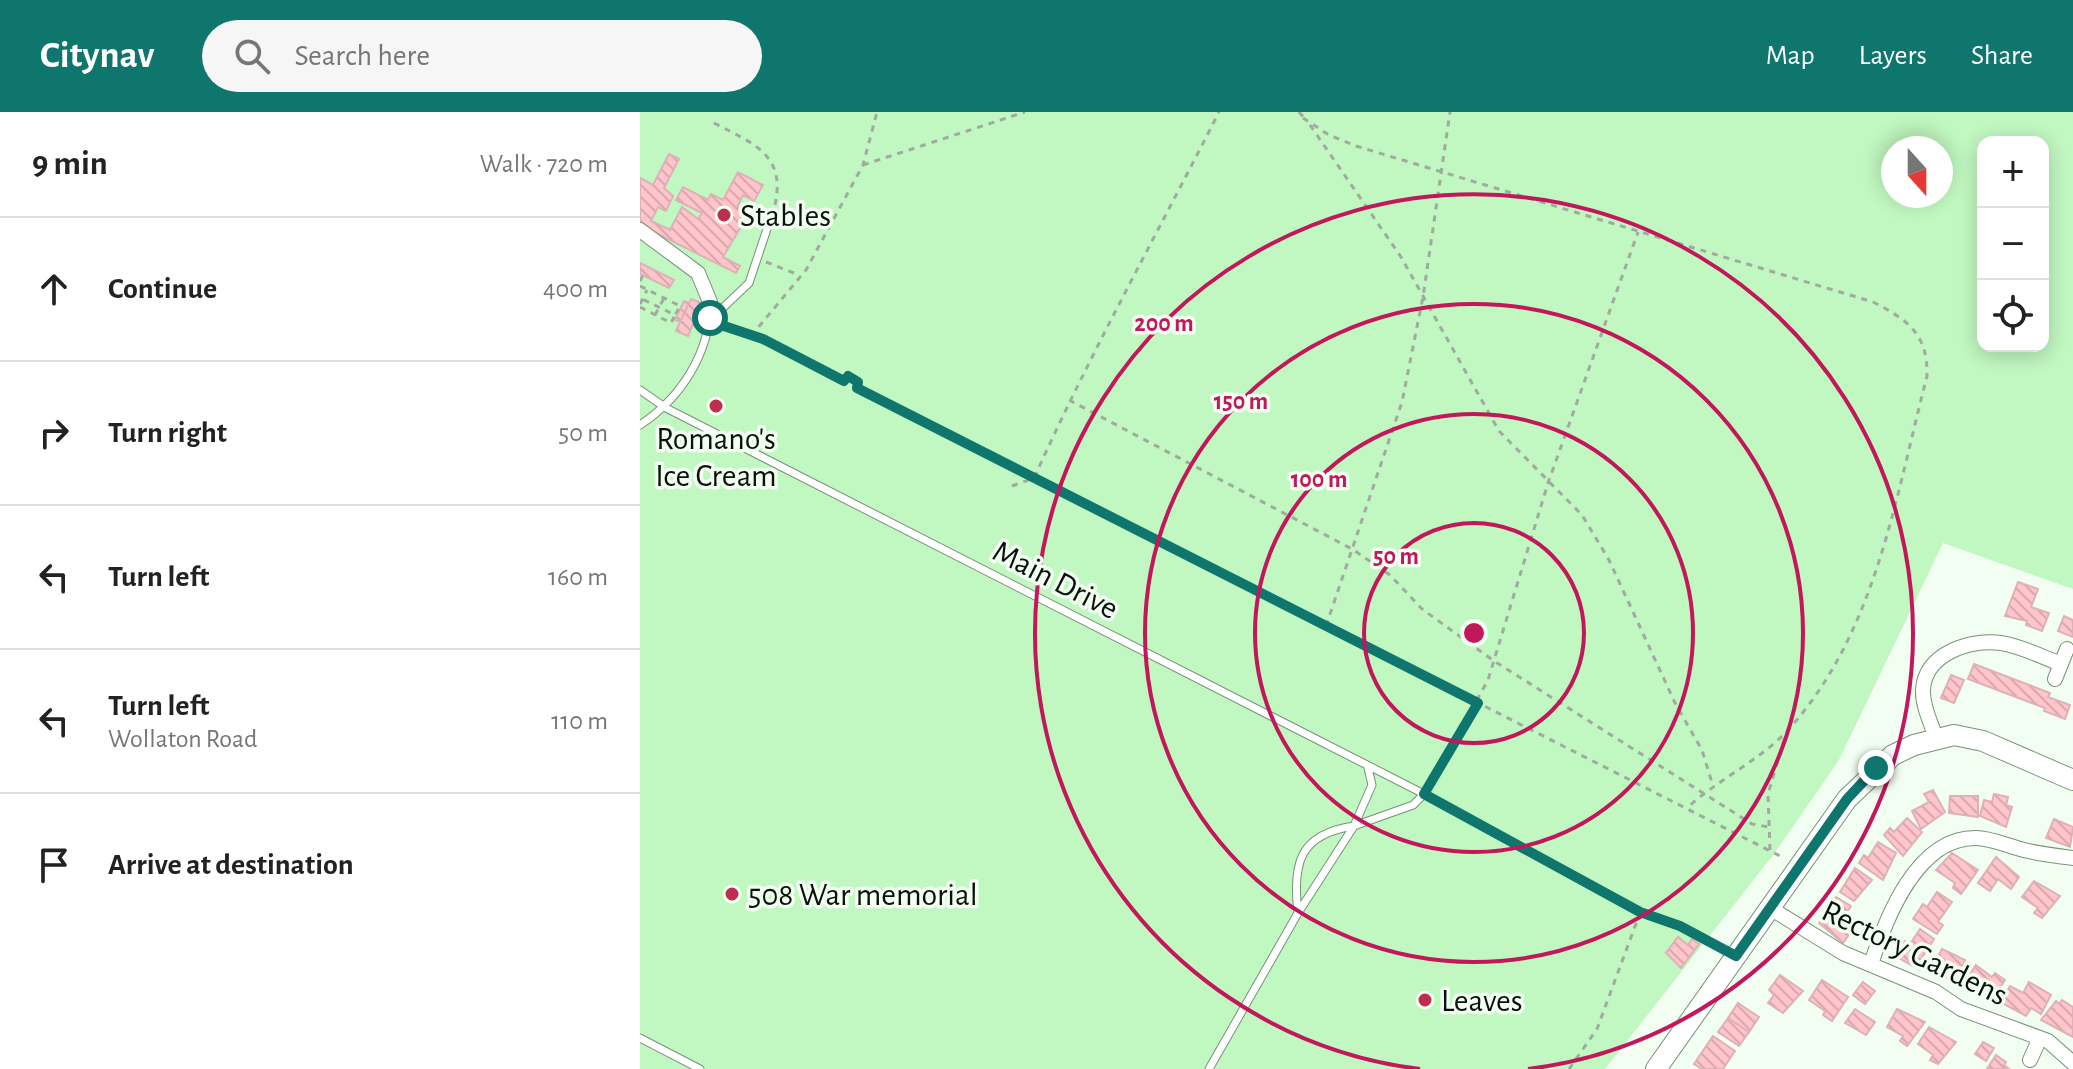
<!DOCTYPE html>
<html lang="en">
<head>
<meta charset="utf-8">
<style>
  :root { --surface:#fff; --page:#f6f6f6; --text:#222; --muted:#767676; --line:#e0e0e0; --accent:#0f766e }
  body { margin:0; font-family:"Alegreya Sans",sans-serif; background:var(--page); color:var(--text) }
  .controls { position:absolute; right:24px; top:24px; display:grid; overflow:hidden; border-radius:16px; box-shadow:0 4px 20px #0003 }
  .controls button { width:72px; height:72px; display:grid; place-items:center; padding:0; border:0; border-bottom:2px solid var(--line); background:var(--surface); color:var(--text); font:40px sans-serif }
  .compass { position:absolute; left:1241px; top:24px; width:72px; height:72px; border-radius:50%; background:var(--surface); box-shadow:0 4px 20px #0003; rotate:159deg }
  .stop { position:absolute; width:24px; height:24px; margin:-18px; border:6px solid #0f766e; border-radius:50%; background:#fff }
  .stop.end { background:#0f766e; border-color:#fff; box-shadow:0 2px 8px #0008 }
  .list { margin:0; padding:0; list-style:none }
  h2 { display:flex; justify-content:space-between; align-items:center; height:104px; margin:0; padding:0 32px; font-size:34px }
  h2 small { font-size:26px; font-weight:400; color:var(--muted) }
  .list li { display:grid; grid-template-columns:52px 1fr auto; gap:24px; align-items:center; box-sizing:border-box; height:144px; padding:0 32px; border-top:2px solid var(--line) }
  .list b { display:block; font-size:30px; white-space:nowrap }
  .list p { margin:0; font-size:26px; white-space:nowrap; color:var(--muted) }
  .list em { font-size:26px; font-style:normal; color:var(--muted) }
  .icon { flex:none; width:44px; height:44px; fill:none; stroke:currentColor; stroke-width:2; stroke-linecap:round; stroke-linejoin:round }
  .map { position:relative; flex:none; width:1433px; height:957px; overflow:hidden }
  header { display:flex; align-items:center; gap:48px; box-sizing:border-box; height:112px; padding:0 40px; background:var(--accent); color:#fff }
  header strong { font-size:38px }
  nav { display:flex; gap:44px; margin-inline-start:auto; font-size:28px }
  .search { width:560px; height:72px; background:var(--page); display:flex; align-items:center; gap:20px; box-sizing:border-box; padding:0 28px; border-radius:44px; color:var(--muted); font-size:30px }
  main { display:flex }
  aside { flex:1; background:var(--surface) }
  .map>svg:first-child { display:block }
</style>
</head>
<body>
<header>
<strong>Citynav</strong>
<div class="search"><svg class="icon" aria-label="search" viewBox="0 0 24 24"><circle cx="10" cy="10" r="6"/><path d="M15 15l6 6"/></svg>Search here</div>
<nav><a>Map</a><a>Layers</a><a>Share</a></nav>
</header>
<main>
<aside>
<h2>9 min<small>Walk · 720 m</small></h2>
<ul class="list">
<li><svg class="icon" aria-label="ahead" viewBox="0 0 24 24"><path d="M12 20V5M6 11l6-6 6 6"/></svg><div><b>Continue</b></div><em>400 m</em></li>
<li><svg class="icon" aria-label="right" viewBox="0 0 24 24"><path d="M7 20v-9h11M14 6l5 5-5 5"/></svg><div><b>Turn right</b></div><em>50 m</em></li>
<li><svg class="icon" aria-label="left" viewBox="0 0 24 24"><path d="M17 20v-9H6M10 6l-5 5 5 5"/></svg><div><b>Turn left</b></div><em>160 m</em></li>
<li><svg class="icon" aria-label="left" viewBox="0 0 24 24"><path d="M17 20v-9H6M10 6l-5 5 5 5"/></svg><div><b>Turn left</b><p>Wollaton Road</p></div><em>110 m</em></li>
<li><svg class="icon" aria-label="arrive" viewBox="0 0 24 24"><path d="M6 21V4h12l-3 4 3 4H6"/></svg><div><b>Arrive at destination</b></div></li>
</ul>
</aside>
<div class="map">
<svg width="1433" height="957" viewBox="0 0 1433 957">
  <defs>
    <pattern id="building-back-hatch" width="6" height="6" patternUnits="userSpaceOnUse" patternTransform="scale(2)"><rect width="6" height="6" fill="#ffc5cb"/><path d="M-1 5l2 2M0 0l6 6M5-1l2 2" fill="none" stroke="#d9a8ad"/></pattern>
  </defs>
  <rect width="100%" height="100%" fill="#f3fef3"/>
  <path fill="#c1f7c0" fill-rule="evenodd" d="M0 0H1433V477L1303 431 1199 648 1134 742 965 957H0ZM1343 30H1403V234H1343ZM1253 36H1301V84H1253Z"/>
  <path fill="url(#building-back-hatch)" stroke="#dcb2b6" stroke-width="2" d="M29 42 39 47 24 76 33 84 26 99 18 95 11 109 30 118 42 95 58 107 62 101 36 88 43 75 68 88 71 82 83 88 98 60 123 73 114 89 103 83 97 95 109 101 83 145 100 154 96 161 6 116 0 128V66L13 73Z
    M0 151 34 168 29 176 0 162Z
    M51 187 62 191 48 224 36 219Z
    M44 189 49 191 40 210 35 208Z
    M1378 470 1398 477 1391 495 1409 501 1402 519 1386 513 1387 509 1365 504Z
    M1424 504 1433 508V525L1418 519Z
    M1334 552 1410 581 1408 585 1430 593 1425 607 1404 599 1405 596 1328 567Z
    M1311 563 1324 568 1314 591 1301 586Z
    M1293 678 1305 700 1281 717 1272 699 1289 690 1284 682Z
    M1354 682 1368 685 1366 693 1372 695 1366 715 1340 704 1344 688 1352 690Z
    M1310 684H1338V705L1309 701Z
    M1267 706 1282 720 1263 744 1244 723 1250 716 1254 720Z
    M1414 707 1433 715 1430 735 1406 726Z
    M1238 730 1256 741 1243 768 1219 751 1224 743 1228 746Z
    M1312 741 1338 758 1321 782 1313 776 1315 771 1296 758Z
    M1356 745 1379 765 1371 777 1358 767 1350 779 1338 771Z
    M1215 756 1232 768 1214 789 1200 780Z
    M1394 769 1420 784 1402 806 1394 801 1398 796 1382 785Z
    M1297 780 1312 790 1298 810 1303 813 1297 822 1273 807 1283 792 1287 795Z
    M1196 785 1211 794 1198 813 1210 821 1203 831 1179 811Z
    M1280 817 1294 827 1281 847 1286 850 1280 858 1255 844 1265 829 1270 832Z
    M1038 825 1048 833 1052 827 1059 832 1041 856 1026 841Z
    M1302 837 1325 848 1319 870H1313L1292 856Z
    M1336 853 1352 865 1355 861 1365 868 1350 890 1323 872Z
    M1140 863 1163 879 1143 901 1128 891 1134 883 1129 878Z
    M1182 868 1208 885 1192 909 1183 903 1185 899 1169 888Z
    M1223 870 1235 879 1225 892 1213 883Z
    M1389 870 1411 883 1401 902 1391 896 1386 904 1360 890 1370 874 1383 881Z
    M1422 888 1433 895V925L1401 908 1416 889 1419 892Z
    M1098 891 1119 905 1109 920 1088 906Z
    M1215 897 1235 910 1226 923 1205 911Z
    M1257 897 1285 910 1267 934 1260 929 1263 924 1247 915Z
    M1088 906 1109 920 1099 934 1078 920Z
    M1289 915 1316 930 1298 952 1290 948 1293 943 1278 932Z
    M1073 924 1095 939 1083 957H1062L1054 952Z
    M1343 930 1354 936 1346 949 1335 942Z
    M1356 943 1366 950 1364 953 1369 957H1347Z"/>
  <g fill="none" stroke-linecap="round" stroke-linejoin="round">
    <defs>
      <path id="lane" d="M69 209 109 171 130 108
        M0 278 26 296 784 682 1000 800 1040 814 1094 843
        M0 313C41 286 71 240 70 190
        M658 801C652 750 660 722 714 714L732 673 728 656
        M0 926 60 957
        M569 957 658 801 714 714 773 693 784 682"/>
      <path id="street" d="M0 118 58 161 70 190
        M1415 567 1427 537
        M1296 626C1291 611 1282 593 1283 577 1286 541 1330 527 1361 531 1381 534 1402 545 1421 552
        M1130 796 1203 841 1296 880 1321 897 1408 929 1433 951
        M1231 852C1246 806 1277 725 1336 726 1351 726 1368 734 1384 738 1400 742 1417 744 1433 746
        M1390 948 1400 926"/>
      <path id="secondary" d="M1016 957 1207 687 1253 643 1274 633 1314 623 1343 629 1433 668"/>
    </defs>
    <use href="#lane" stroke="#789277" stroke-width="9"/>
    <use href="#street" stroke="#789277" stroke-width="16"/>
    <use href="#secondary" stroke="#789277" stroke-width="22"/>
    <path stroke="#a0aba0" stroke-width="3" stroke-dasharray="6 6" stroke-linecap="butt" d="M659 0 665 7
      M663 6 689 23 716 34 1233 190C1268 208 1288 222 1287 264 1255 387 1236 521 1148 618 1122 647 1077 668 1047 696
      M74 11C114 32 148 43 134 97
      M670 13 761 145 859 319 942 403 969 448 1036 593 1062 638 1073 674
      M223 53 385 0
      M126 150 159 163
      M0 169 3 163
      M0 174 40 194 35 203 0 186
      M0 192 7 178
      M0 195 31 211 35 203
      M15 203 24 186
      M81 213 123 227 204 269 208 264 218 270 217 276 1142 745
      M111 224 166 158 223 53 237 0
      M429 288 712 437 750 463 782 497 854 549 1112 712 1129 715
      M372 374 394 366C450 242 517 122 579 0
      M686 514 762 290 783 185 810 0
      M790 672 848 568 908 371 998 120
      M1130 738 1128 682 1146 621
      M929 957 957 917 997 809"/>
    <use href="#lane" stroke="#fff" stroke-width="7"/>
    <use href="#street" stroke="#fff" stroke-width="14"/>
    <use href="#secondary" stroke="#fff" stroke-width="20"/>
  </g>
  <g fill="none" stroke-linecap="round" stroke-linejoin="round">
    <path stroke="#0f766e" stroke-width="10" d="M70 206 69 209 123 227 204 269 208 264 218 270 217 276 838 591 784 682 1000 800 1040 814 1096 844 1207 687 1236 656"/>
  </g>
  <g fill="none" stroke="#c2185b" stroke-width="4">
    <circle cx="834" cy="521" r="110"/>
    <circle cx="834" cy="521" r="219"/>
    <circle cx="834" cy="521" r="329"/>
    <path d="M780 957A439 439 0 1 1 888 957"/>
  </g>
  <g fill="#be2e51" stroke="#f3fef3" stroke-width="3">
    <circle cx="84" cy="103" r="8"/>
    <circle cx="76" cy="294" r="8"/>
    <circle cx="92" cy="782" r="8"/>
    <circle cx="785" cy="888" r="8"/>
  </g>
  <g text-anchor="middle" stroke-width="7" stroke-linejoin="round" paint-order="stroke">
    <g font-size="32" fill="#081208" stroke="#f3fef3" text-anchor="start">
      <text x="100" y="114">Stables</text>
      <text x="76" y="337" text-anchor="middle">Romano's<tspan x="76" dy="37">Ice Cream</tspan></text>
      <text x="108" y="793">508 War memorial</text>
      <text x="801" y="899">Leaves</text>
    </g>
    <g font-size="32" fill="#081208" stroke="#f3fef3">
      <text transform="translate(416 467) rotate(27)" y="11">Main Drive</text>
      <text transform="translate(1275 840) rotate(26)" y="11">Rectory Gardens</text>
    </g>
  </g>
  <circle cx="834" cy="521" r="12" fill="#c2185b" stroke="#f3fef3" stroke-width="4"/>
  <g font-size="24" text-anchor="middle" font-weight="bold" fill="#c2185b" stroke="#f3fef3" stroke-width="7" stroke-linejoin="round" paint-order="stroke">
    <text x="524" y="219">200 m</text>
    <text x="601" y="297">150 m</text>
    <text x="679" y="375">100 m</text>
    <text x="756" y="452">50 m</text>
  </g>
</svg>
<div class="controls">
<button>+</button>
<button>−</button>
<button><svg class="icon" aria-label="locate" viewBox="0 0 24 24"><circle cx="12" cy="12" r="6"/><path d="M12 2v4M12 18v4M2 12h4M18 12h4"/></svg></button>
</div>
<svg class="compass" viewBox="-18 -18 36 36"><path d="M0-13l5 13h-10z" fill="#e53935"/><path d="M0 13l5-13h-10z" fill="#767676"/></svg>
<div class="stop" style="left:70px;top:206px"></div>
<div class="stop end" style="left:1236px;top:656px"></div>
</div>
</main>
</body>
</html>
